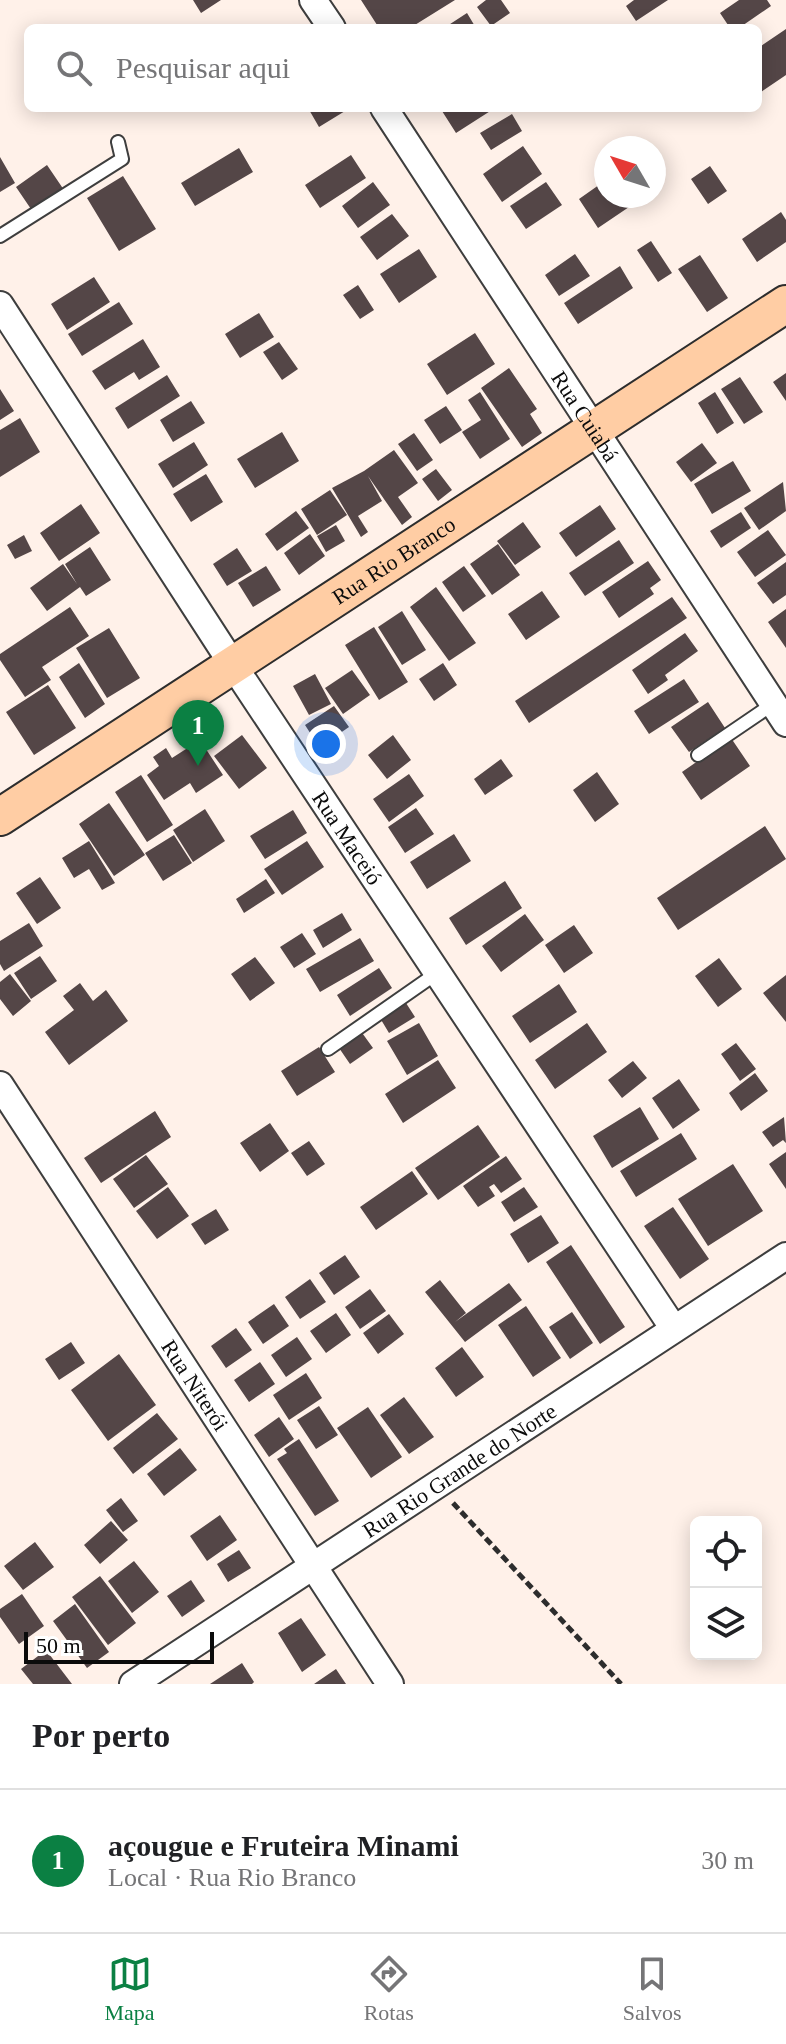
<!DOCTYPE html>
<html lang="pt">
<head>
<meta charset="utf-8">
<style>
  :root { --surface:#fff; --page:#f6f6f6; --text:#202124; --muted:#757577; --line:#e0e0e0; --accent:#0b8043 }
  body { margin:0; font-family:"Times New Roman",serif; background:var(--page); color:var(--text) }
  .controls { position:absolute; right:24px; bottom:24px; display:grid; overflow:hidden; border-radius:12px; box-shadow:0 4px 20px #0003 }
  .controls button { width:72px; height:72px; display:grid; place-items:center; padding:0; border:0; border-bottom:2px solid var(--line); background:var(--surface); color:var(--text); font:40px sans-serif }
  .compass { position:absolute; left:594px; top:136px; width:72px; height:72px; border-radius:50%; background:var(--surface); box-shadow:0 4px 20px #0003; rotate:309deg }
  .scale { position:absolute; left:24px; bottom:20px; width:190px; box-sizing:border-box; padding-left:8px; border:4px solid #0b0b0b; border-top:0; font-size:22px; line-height:28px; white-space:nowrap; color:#0b0b0b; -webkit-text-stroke:6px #fff; paint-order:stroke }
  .you { position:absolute; left:326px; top:744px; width:28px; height:28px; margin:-20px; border:6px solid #fff; border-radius:50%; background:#1a73e8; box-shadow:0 0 0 12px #1a73e833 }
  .badge { display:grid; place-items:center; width:52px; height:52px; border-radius:50%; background:var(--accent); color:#fff; font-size:26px; font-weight:700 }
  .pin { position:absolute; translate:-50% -66px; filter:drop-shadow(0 2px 4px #0008) }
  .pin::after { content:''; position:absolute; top:42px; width:28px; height:24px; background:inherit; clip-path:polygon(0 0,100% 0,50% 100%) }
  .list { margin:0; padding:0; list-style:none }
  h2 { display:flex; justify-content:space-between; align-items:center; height:104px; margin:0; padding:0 32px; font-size:34px }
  h2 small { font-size:26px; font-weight:400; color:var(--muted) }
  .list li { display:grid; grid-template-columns:52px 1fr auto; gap:24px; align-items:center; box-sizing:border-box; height:144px; padding:0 32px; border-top:2px solid var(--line) }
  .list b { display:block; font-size:30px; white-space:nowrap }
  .list p { margin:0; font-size:26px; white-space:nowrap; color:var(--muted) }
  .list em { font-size:26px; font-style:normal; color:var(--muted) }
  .icon { flex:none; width:44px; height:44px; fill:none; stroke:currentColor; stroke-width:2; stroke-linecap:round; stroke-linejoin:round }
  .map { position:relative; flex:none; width:786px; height:1684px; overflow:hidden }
  .search { position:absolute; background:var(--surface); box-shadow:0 4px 20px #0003; left:24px; right:24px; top:24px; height:88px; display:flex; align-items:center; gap:20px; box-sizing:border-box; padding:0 28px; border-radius:12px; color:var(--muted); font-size:30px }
  .sheet { height:248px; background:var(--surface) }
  nav { display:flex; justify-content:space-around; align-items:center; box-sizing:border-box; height:112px; border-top:2px solid var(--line); background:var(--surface); font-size:22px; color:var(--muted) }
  nav a { display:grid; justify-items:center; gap:4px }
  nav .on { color:var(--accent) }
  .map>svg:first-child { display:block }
</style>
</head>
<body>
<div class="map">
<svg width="786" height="1684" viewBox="0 0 786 1684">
  <rect width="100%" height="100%" fill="#fff1e9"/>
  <path fill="#544647" d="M193 0H221L201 13Z
    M361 0H455L410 28H379Z
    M486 0H501L510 13 491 26 477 7Z
    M634 0H668L636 21 626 6Z
    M739 0H767L771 6 739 28H730L720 13Z
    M467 13 476 28H444Z
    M786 29V75L758 94V48Z
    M308 108H350L319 127Z
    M447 108H495L456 133 442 111Z
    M512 114 522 131 491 150 480 133Z
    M523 146 542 174 502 202 483 174Z
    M239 148 253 172 195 206 181 183Z
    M351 155 366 178 320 208 305 185Z
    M0 157 15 183 0 192Z
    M47 165 64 190 33 212 16 187Z
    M710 166 727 191 708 204 691 179Z
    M123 176 156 229 119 251 87 198Z
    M606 180V196H621L629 207 598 228 579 199Z
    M373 182 390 205 358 228 342 206Z
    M546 182 562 205 526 229 510 206Z
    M781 212 786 220V242L757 262 742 239Z
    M392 214 409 236 377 260 360 237Z
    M651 241 672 273 658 282 637 250Z
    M419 249 437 277 399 303 380 274Z
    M575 254 590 276 559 296 545 275Z
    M700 255 728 298 707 312 678 269Z
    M620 266 633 288 578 324 564 303Z
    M94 277 110 302 67 330 51 304Z
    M358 285 374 310 360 319 343 295Z
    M119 302 133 324 82 356 68 334Z
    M259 313 274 337 240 358 225 334Z
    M475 333 495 364 447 395 427 364Z
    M143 339 160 367 139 380 134 372 105 390 92 371Z
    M279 342 298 369 282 380 263 352Z
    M509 368 537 409 530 414 542 433 522 447 481 388Z
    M786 373V401L773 382Z
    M167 375 180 396 128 429 115 408Z
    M740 377 763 412 744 424 721 389Z
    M0 389 14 411 0 420Z
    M480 392 510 439 480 459 462 432 481 420 468 400Z
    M715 392 734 423 717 434 698 403Z
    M191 401 205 423 173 442 160 420Z
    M446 406 462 430 440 444 424 420Z
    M20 418 40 452 0 477V430Z
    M282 432 299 461 255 488 237 459Z
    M414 433 433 460 417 471 398 444Z
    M194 442 208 465 173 488 158 464Z
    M702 443 717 463 691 482 676 462Z
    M394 450 418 483 398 497 412 517 402 525 368 476 382 501 358 516 368 532 361 537 332 488 364 471Z
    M733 461 751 491 712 514 694 484Z
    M436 469 452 490 438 501 422 479Z
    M206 474 223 502 191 522 173 494Z
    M783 482 786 511 759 530 744 508Z
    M330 490 347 515 317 535 301 509Z
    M81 504 100 533 59 561 40 533Z
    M600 505 616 529 576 557 559 533Z
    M296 511 309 528 277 551 265 534Z
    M741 512 751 528 721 548 710 531Z
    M523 522 541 547 515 565 497 541Z
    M336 525 345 541 326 552 317 536Z
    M768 530 786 555 755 577 737 552Z
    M310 534 325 556 299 575 284 553Z
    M24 535 32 551 15 559 7 545Z
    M619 540 634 563 585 596 569 573Z
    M498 544 520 575 492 595 470 564Z
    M90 547 111 580 86 596 80 587 47 611 30 588 63 564 77 584 65 564Z
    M237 548 252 571 227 586 213 564Z
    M648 561 661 580 650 588 654 594 619 618 602 592Z
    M786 562V595L773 604 757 583Z
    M266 566 281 590 253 607 238 583Z
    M464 566 486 596 463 612 442 582Z
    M436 587 476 643 449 661 410 607Z
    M542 591 560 617 526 640 508 614Z
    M672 597 687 618 529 723 515 701Z
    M70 607 89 636 42 667 51 680 25 697 0 660V654Z
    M786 609V648L768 622Z
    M402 611 426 650 402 665 378 627Z
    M374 627 408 682 379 700 345 645Z
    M109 628 140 678 107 698 76 648Z
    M685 633 698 651 665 675 668 680 648 694 632 670Z
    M79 663 105 704 85 718 59 677Z
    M443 663 457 685 434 701 419 679Z
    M352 670 370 695 343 714 325 688Z
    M315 674 331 704 309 715 293 686Z
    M684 679 699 702 649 734 634 711Z
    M48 685 76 728 34 755 6 712Z
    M708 702 725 728 689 752 671 727Z
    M334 706 349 727 333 738 328 730 314 739 305 725Z
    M242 735 267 768 239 789 214 756Z
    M393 735 411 760 387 779 368 755Z
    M731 738 750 766 701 800 682 772Z
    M200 740 223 775 196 793 190 783 164 800 147 775 159 766 153 757 166 748 172 758Z
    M501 759 513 776 485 795 474 779Z
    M597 772 619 804 595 822 573 790Z
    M409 774 424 796 389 822 373 799Z
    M141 775 173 825 147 842 115 792Z
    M109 803 145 855 114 876 79 824Z
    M416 808 434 834 405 853 388 827Z
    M205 809 225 841 193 862 173 830Z
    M293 810 307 833 265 859 250 836Z
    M765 826 786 859 678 930 657 898Z
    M454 834 471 861 427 889 410 862Z
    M174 835 192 863 163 881 145 853Z
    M89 841 115 883 102 890 89 869 74 878 62 858Z
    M307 841 324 867 282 895 264 869Z
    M40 877 61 908 37 924 16 893Z
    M266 879 275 893 244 913 236 899Z
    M505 881 522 908 466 945 449 918Z
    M342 913 352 930 323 948 313 930Z
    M525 914 544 940 501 972 482 946Z
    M29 923 43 946 4 971 0 964V941Z
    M574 925 593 953 564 973 545 945Z
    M302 933 316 954 294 968 280 947Z
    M360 938 374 961 320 992 306 969Z
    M40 956 57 981 31 999 14 973Z
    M255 957 275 983 250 1001 231 974Z
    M719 958 742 989 718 1007 695 976Z
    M379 968 392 988 350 1016 337 995Z
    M10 974 31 1001 13 1016 0 999V982Z
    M786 975V1022L763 993Z
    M80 983 93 1001 106 990 128 1021 69 1065 45 1032 74 1010 63 996Z
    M559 984 577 1012 530 1043 512 1016Z
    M406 1003 415 1017 389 1033 380 1018Z
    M419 1023 438 1056 407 1075 387 1041Z
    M587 1023 607 1052 555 1089 535 1060Z
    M360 1030 373 1048 350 1064 337 1045Z
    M736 1043 756 1069 740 1081 721 1054Z
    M319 1047 335 1072 297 1096 281 1071Z
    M438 1060 456 1088 403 1123 385 1094Z
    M633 1061 647 1078 622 1098 608 1080Z
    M755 1073 768 1091 741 1111 729 1093Z
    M679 1079 700 1110 673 1129 652 1098Z
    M640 1107 659 1139 612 1168 593 1136Z
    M155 1111 171 1137 101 1183 84 1158Z
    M784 1117 786 1143 783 1140 773 1147 762 1132Z
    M270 1123 289 1151 260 1172 240 1143Z
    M478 1125 500 1157 438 1200 415 1168Z
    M681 1133 697 1159 636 1197 620 1171Z
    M309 1141 325 1164 307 1176 291 1153Z
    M786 1152V1189L769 1164Z
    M146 1155 168 1184 134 1208 113 1179Z
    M506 1156 522 1179 501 1193 494 1184 489 1187 495 1196 478 1207 463 1186Z
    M733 1164 763 1211 708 1246 678 1199Z
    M412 1171 428 1194 376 1230 360 1207Z
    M168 1187 189 1216 157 1239 136 1211Z
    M524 1187 538 1207 514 1222 501 1202Z
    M673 1207 709 1259 680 1279 644 1226Z
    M216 1209 229 1230 205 1245 191 1224Z
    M541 1215 559 1243 528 1263 510 1234Z
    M571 1245 625 1327 600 1344 546 1262Z
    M345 1255 360 1277 334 1295 319 1273Z
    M310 1279 326 1302 300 1319 285 1297Z
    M440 1280 466 1313 455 1322 509 1283 522 1300 465 1342 425 1292Z
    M370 1289 386 1311 360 1329 345 1307Z
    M274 1304 289 1326 263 1344 248 1322Z
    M526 1306 561 1358 533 1377 498 1325Z
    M572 1312 593 1343 570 1359 549 1327Z
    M336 1313 351 1335 326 1353 310 1331Z
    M389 1314 404 1334 378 1354 363 1333Z
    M236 1328 252 1350 226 1368 211 1346Z
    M297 1337 312 1359 286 1377 271 1355Z
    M71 1342 85 1363 59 1380 45 1359Z
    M462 1347 484 1377 456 1397 435 1368Z
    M119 1354 156 1405 108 1441 71 1390Z
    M260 1362 275 1384 249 1402 234 1380Z
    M306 1373 322 1398 289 1420 273 1395Z
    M404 1397 434 1437 409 1454 380 1415Z
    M319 1406 338 1435 316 1449 297 1420Z
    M368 1407 402 1457 371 1478 337 1428Z
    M157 1413 178 1439 133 1474 113 1448Z
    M279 1417 294 1439 269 1457 254 1435Z
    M299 1439 339 1501 315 1516 277 1459 287 1453 284 1449Z
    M180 1448 197 1470 164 1496 147 1474Z
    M121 1498 138 1521 123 1532 106 1510Z
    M220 1515 237 1540 207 1561 190 1536Z
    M111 1521 128 1540 100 1564 84 1545Z
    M35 1542 54 1567 23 1590 4 1566Z
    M239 1550 251 1568 228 1582 217 1564Z
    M134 1561 159 1592 132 1613 108 1581Z
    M100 1576 136 1623 108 1645 72 1597Z
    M191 1580 205 1601 182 1617 167 1596Z
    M22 1594 44 1626 19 1644 0 1617V1609Z
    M75 1604 109 1652 87 1668 53 1621Z
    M301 1618 326 1655 302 1672 278 1633Z
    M46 1650 72 1684H33L21 1669Z
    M242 1663 254 1682 252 1684H210Z
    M336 1669 346 1684H314Z"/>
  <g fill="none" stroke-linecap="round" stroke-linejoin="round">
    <defs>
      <path id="lane" d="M0 236 122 159 118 142
        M698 755 773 704
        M328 1049 437 973"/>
      <g id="street">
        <path d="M313 0 332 28"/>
        <path id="s1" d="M384 108 786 723"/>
        <path id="s2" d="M0 305 233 665 674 1329"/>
        <path id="s3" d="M0 1085 390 1684"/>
        <path id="s4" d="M133 1684 786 1256"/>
      </g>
      <g id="secondary">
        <path id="s5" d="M0 817 786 304"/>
      </g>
    </defs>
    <use href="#lane" stroke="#3e3e3e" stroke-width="16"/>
    <use href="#street" stroke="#3e3e3e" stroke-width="30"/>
    <use href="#secondary" stroke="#2d2d2d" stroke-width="40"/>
    <path stroke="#2d2d2d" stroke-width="5" stroke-dasharray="8 4" stroke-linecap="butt" d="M453 1503 621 1684"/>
    <use href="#lane" stroke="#fff" stroke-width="12"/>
    <use href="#street" stroke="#fff" stroke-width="26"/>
    <use href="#secondary" stroke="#ffcda4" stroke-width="36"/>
  </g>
  <g text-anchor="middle" stroke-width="8" stroke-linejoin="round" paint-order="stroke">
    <g font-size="22" fill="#0b0b0b" stroke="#fff">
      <text dy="8" stroke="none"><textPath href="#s1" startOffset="368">Rua Cuiabá</textPath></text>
      <text dy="8" stroke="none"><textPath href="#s5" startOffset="470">Rua Rio Branco</textPath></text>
      <text dy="8" stroke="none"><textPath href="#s2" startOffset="636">Rua Maceió</textPath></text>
      <text dy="8" stroke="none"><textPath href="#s3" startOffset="358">Rua Niterói</textPath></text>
      <text dy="8" stroke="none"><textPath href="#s4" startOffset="390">Rua Rio Grande do Norte</textPath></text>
    </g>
  </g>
</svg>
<div class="controls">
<button><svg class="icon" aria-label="locate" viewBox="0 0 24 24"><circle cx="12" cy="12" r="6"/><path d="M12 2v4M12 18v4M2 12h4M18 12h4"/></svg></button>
<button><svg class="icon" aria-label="layers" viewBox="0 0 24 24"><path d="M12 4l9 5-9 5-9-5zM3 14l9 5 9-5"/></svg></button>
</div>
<svg class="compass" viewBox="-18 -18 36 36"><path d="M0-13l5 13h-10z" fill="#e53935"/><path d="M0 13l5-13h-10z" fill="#757577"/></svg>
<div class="scale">50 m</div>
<div class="you"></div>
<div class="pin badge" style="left:198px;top:766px">1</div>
<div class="search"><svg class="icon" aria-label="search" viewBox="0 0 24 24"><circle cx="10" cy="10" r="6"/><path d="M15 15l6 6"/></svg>Pesquisar aqui</div>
</div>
<section class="sheet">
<h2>Por perto<small></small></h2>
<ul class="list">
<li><span class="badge">1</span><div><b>açougue e Fruteira Minami</b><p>Local · Rua Rio Branco</p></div><em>30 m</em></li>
</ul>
</section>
<nav>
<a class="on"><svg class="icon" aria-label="map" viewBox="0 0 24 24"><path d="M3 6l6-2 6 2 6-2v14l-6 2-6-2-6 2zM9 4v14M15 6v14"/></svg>Mapa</a>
<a><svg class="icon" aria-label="directions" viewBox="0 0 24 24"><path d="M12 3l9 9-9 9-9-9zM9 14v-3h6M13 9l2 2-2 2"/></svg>Rotas</a>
<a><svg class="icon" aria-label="saved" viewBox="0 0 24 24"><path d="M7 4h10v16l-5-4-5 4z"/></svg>Salvos</a>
</nav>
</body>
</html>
